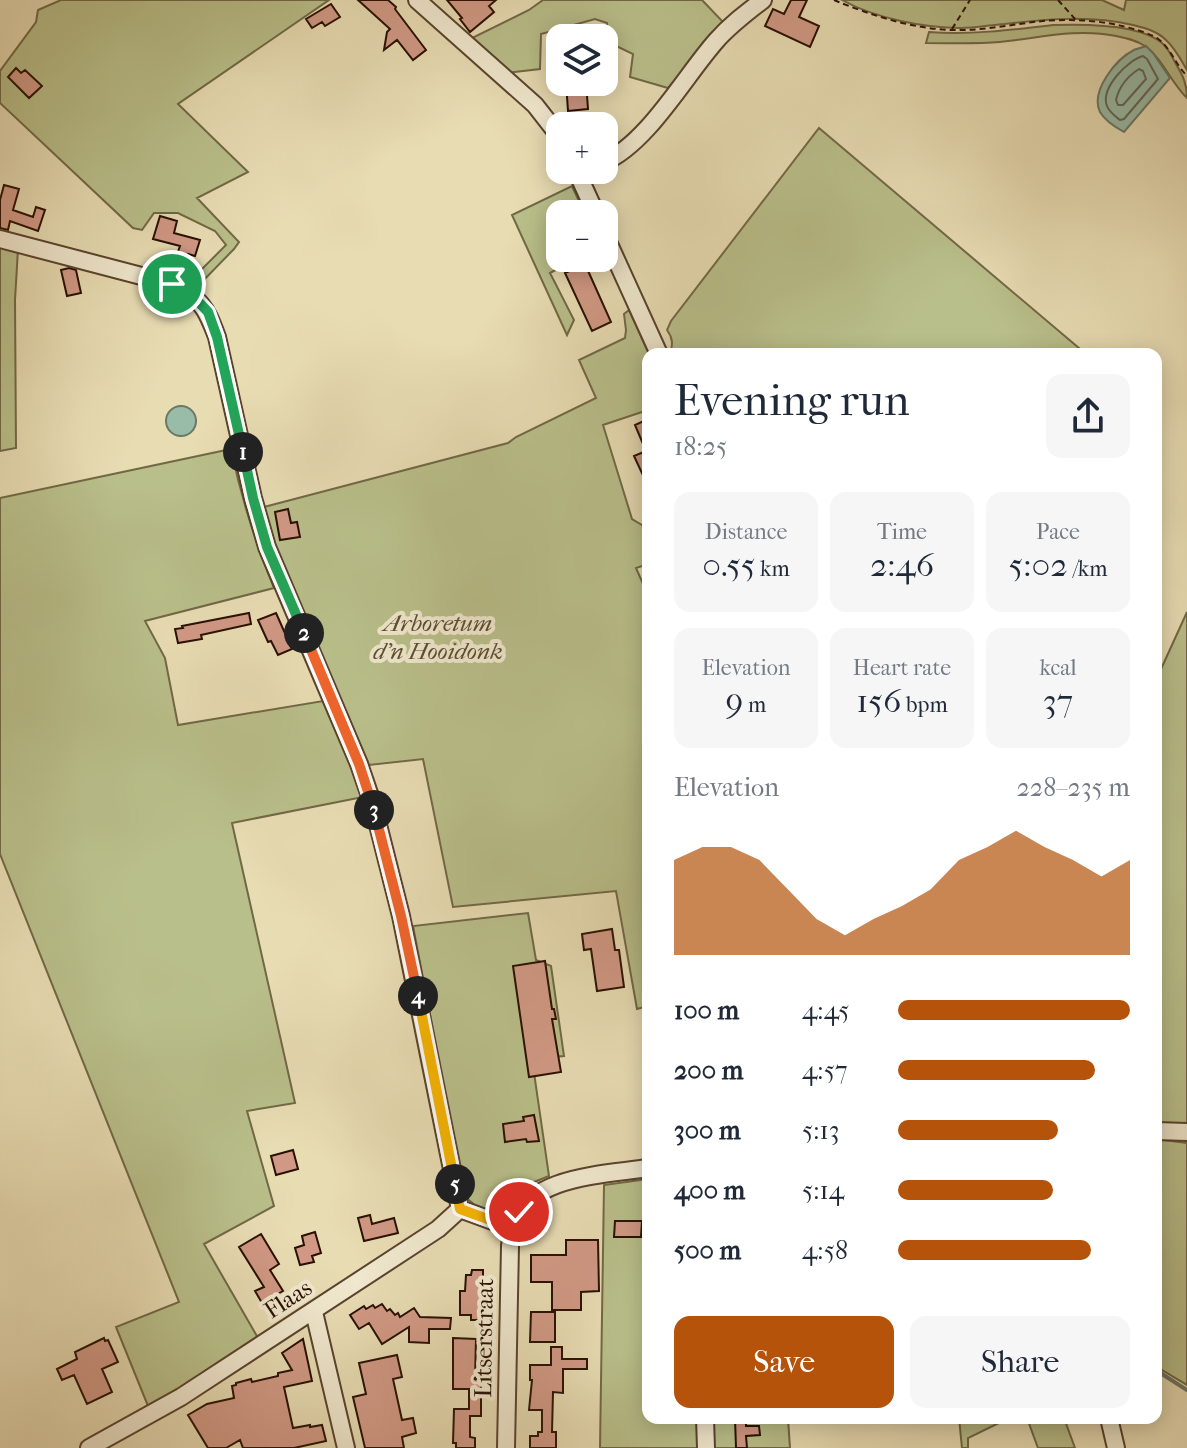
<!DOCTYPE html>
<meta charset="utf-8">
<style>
:root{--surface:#fff;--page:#f6f6f7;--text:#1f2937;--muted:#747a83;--accent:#b45309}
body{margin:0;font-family:"IM FELL French Canon",serif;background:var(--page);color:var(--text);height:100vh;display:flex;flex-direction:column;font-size:30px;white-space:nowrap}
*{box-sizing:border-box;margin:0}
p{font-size:26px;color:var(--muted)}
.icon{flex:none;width:44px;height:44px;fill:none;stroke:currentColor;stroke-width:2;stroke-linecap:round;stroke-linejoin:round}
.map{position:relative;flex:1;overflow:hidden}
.details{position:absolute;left:642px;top:348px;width:520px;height:1076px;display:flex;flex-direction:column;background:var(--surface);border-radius:16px;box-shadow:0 4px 20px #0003}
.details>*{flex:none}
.controls{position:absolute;left:546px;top:24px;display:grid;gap:16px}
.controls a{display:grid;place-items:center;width:72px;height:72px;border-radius:16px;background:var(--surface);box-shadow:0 4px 20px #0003;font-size:40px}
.pin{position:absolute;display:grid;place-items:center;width:68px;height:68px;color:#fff;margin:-34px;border:4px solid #fff;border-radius:50%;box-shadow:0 2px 8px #0007}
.km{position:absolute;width:40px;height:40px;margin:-20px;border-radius:50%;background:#222;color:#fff;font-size:22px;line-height:40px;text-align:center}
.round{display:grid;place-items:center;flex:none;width:84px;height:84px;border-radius:16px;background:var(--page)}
.overview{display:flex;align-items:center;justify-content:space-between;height:136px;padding:0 32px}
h1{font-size:44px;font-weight:600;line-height:60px}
.stats{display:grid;grid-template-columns:repeat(3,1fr);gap:12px;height:136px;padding:8px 32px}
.stats div{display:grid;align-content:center;border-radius:16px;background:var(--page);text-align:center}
.stats b{font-size:34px;font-weight:600}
.stats small{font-size:22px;font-weight:400}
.stats p{font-size:22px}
.chart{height:224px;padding:16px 32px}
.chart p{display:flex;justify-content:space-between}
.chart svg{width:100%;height:144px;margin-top:8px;fill:var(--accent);opacity:.7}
.action{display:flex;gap:16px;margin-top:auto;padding:16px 32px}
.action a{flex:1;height:92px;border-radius:16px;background:var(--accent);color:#fff;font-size:32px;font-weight:600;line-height:92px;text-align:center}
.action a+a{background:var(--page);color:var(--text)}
ul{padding:0 32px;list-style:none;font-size:26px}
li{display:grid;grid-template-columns:128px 96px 1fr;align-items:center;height:60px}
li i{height:20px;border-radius:10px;background:var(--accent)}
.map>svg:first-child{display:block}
</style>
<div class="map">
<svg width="1187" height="1448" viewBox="0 0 1187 1448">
<rect width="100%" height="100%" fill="#e8dcb3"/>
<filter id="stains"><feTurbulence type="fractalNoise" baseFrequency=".0025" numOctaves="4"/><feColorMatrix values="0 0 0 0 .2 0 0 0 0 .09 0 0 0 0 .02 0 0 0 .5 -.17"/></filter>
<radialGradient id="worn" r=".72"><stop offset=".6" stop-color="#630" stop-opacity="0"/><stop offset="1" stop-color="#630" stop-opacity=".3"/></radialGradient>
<path fill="#b9bf8a" stroke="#716846" stroke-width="2" d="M61 0H329L178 104 248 172 197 198 239 242 234 249 196 288 176 279 183 271 198 273 226 245 215 231 178 213H154L142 230 133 228 0 103V71L36 22 38 10Z
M543 0H702L724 23 668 88 630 77 633 54 608 42 607 23 595 19 541 34 540 69 505 73 470 39 529 10Z
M842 0H1102L1124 10 1126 0H1187V70C1181 60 1175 48 1166 40 1157 31 1145 28 1133 25 1090 15 1047 19 1004 24 990 25 975 28 961 28 924 28 874 18 842 0Z
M1053 25C1082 24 1140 24 1162 43 1168 48 1172 56 1176 64 1183 76 1187 84 1187 98 1171 83 1163 59 1145 46 1136 40 1126 38 1116 36 1076 28 1039 38 1000 42 976 44 951 43 926 43L929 32C971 35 1011 30 1053 25Z
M819 128 1086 354H670C673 345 673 338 667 330L671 321Z
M572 186 585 214H560V258H578L550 273 574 320 567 335 512 215Z
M0 244 18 249 15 300 16 448 0 451Z
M629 310 649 354 648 410 603 425 632 519 642 525 648 523V564L636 568 648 595V1006L637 1009 616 891 453 907 423 759 369 765 280 559 272 539 264 507 508 443 516 437 596 398 579 360 625 338 626 330 624 314Z
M231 449C241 497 255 542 274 588L145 621 165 658 178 725 323 701 356 775 363 797 232 823 295 1103 247 1111 274 1206 204 1244 258 1338 185 1385 148 1406 116 1327 179 1302 0 854V498Z
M1187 612V1126L1156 1123V680Z
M528 913 536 960 551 966 564 1056 532 1059 549 1176 524 1186 496 1213 475 1205 465 1197 413 926Z
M1156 1139 1187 1143V1385L1162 1370 1156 1363 1158 1353 1156 1340Z
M648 1179V1418H788L790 1448H600L604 1185Z
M959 1418H1009L968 1438V1448H962Z
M1027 1418H1064L1075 1448H1038Z"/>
<path fill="#98bca8" stroke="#6c7766" stroke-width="2" d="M1146 46 1153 53 1170 78 1124 132C1115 127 1105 121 1100 112 1090 91 1116 59 1134 50 1135 49 1145 47 1146 46Z
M166 421a15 15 0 1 1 30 0a15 15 0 1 1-30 0Z"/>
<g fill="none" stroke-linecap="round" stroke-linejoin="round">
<path stroke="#606655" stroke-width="2" d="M1143 56 1147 59 1158 79 1124 119 1120 120C1115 116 1109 112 1107 106 1100 88 1128 60 1143 56Z
M1139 69 1143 71 1146 79 1123 105H1118L1116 100C1119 87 1128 76 1139 69Z"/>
<path stroke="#6c7766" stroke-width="4" d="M1156 1367 1162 1374 1187 1390"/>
</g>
<path fill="#d19985" stroke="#291002" stroke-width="2" d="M358 0H388L396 7 395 9 426 50 413 60 397 40 384 50 387 32 390 29Z
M447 0H496L489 6 494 12 470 32 460 19 462 18Z
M791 0H807L799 17 819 26 810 47 765 26 773 9 784 14Z
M331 4 340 17 325 26 322 22 312 28 306 19Z
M16 68 21 73 25 70 42 86 29 98 8 77Z
M566 82H586L588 109 568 111Z
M4 185 19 189 13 210 33 217 36 207 45 210 38 231 10 221 8 230 0 228V200Z
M160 216 177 221 174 233 200 240 195 256 188 254 187 257 177 254 180 246 153 239Z
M585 264 611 322 592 331 565 273Z
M69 268 76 270 81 293 67 296 61 270Z
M648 419V486L634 456 646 451 635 425Z
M288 509 291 523 297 522 300 537 280 540 275 512Z
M249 613 251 624 201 635 202 639 178 643 175 629 183 628 182 626Z
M276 613 292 649 278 655 271 641 268 642 258 620Z
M612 929 615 950H619L624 987 597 991 591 949 584 950 582 934Z
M545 961 552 1009H554L556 1019H552L561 1072 529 1077 513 966Z
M534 1115 539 1141 527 1142 526 1139 505 1142 503 1124 524 1121 523 1117Z
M293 1150 298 1169 276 1175 271 1156Z
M370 1215 372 1224 394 1218 398 1233 364 1241 358 1218Z
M615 1221H642L641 1237H614Z
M315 1232 321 1253 312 1256 314 1262 300 1265 295 1248 304 1245 302 1236Z
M261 1234 279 1264 270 1270 283 1291 262 1303 255 1291 264 1287 239 1247Z
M566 1240H598L599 1291 581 1292V1310H552V1282H531V1255H566Z
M472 1270H483V1282H489V1309H483L482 1320H471V1315H460V1291H465L466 1275H471Z
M382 1304 387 1311 390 1309 395 1315 398 1313 400 1317 414 1308 420 1317 451 1318 450 1329H429V1343L409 1342V1327L382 1344 369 1323 359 1329 350 1315 364 1306 366 1309 373 1305 375 1308Z
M531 1312H555V1342H530Z
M104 1338 105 1341 108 1340 118 1362 102 1369 112 1392 87 1404 74 1375 62 1380 57 1369 77 1359 75 1352Z
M453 1338 476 1339 475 1379H479V1383H481V1416H470V1437L475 1438V1448H456V1443H453L454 1409H469V1389H453Z
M303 1339 312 1381 284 1387 293 1428 310 1425V1427L322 1425 326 1441 294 1448H243L240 1440 226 1448H208L188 1415 207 1404 234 1398 232 1386 236 1385V1383L251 1379 252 1382 278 1376V1373L292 1370 282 1353Z
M551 1347H562V1359H587V1369H563V1393L553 1392 552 1432H556V1448H530V1436H538V1432H542V1410H529L532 1380H530V1365H551Z
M397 1355 402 1377 393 1379 402 1420 413 1418 416 1433 402 1437 404 1448H365L353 1397 366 1394 359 1363Z
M735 1418H746V1426H759L760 1435 746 1436 747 1448H736Z"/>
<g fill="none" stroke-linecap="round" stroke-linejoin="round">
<defs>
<path id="minor" d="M417 0 535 105 560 137
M604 162C647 144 685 76 716 41 730 25 746 13 763 0
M576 170 596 214
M604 233 659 354
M0 239 172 284C202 301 205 305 217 337L253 498 267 547 359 764 373 805 401 916 460 1209
M1156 1131 1187 1132
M460 1209 512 1228
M314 1312 346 1448
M705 1418 706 1448
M1109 1418 1116 1448
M89 1448 181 1397 438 1229 460 1209
M506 1448 510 1246C511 1240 511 1233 512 1227 527 1175 604 1175 648 1168"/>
</defs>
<use href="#minor" stroke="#59432e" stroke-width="20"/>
<path stroke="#291002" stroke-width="2" stroke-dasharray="6 4" stroke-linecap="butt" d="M834 0C870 15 913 29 952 30 983 31 1013 24 1043 21 1069 19 1098 20 1122 26 1134 29 1146 32 1157 38 1171 48 1175 64 1187 76
M1058 0 1076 20
M952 29 970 0"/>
<use href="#minor" stroke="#f0e8ce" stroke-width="16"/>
</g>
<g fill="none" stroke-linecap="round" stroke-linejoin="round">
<defs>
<path id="split-1" d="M172 284 194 297 208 312 217 337 243 452"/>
<path id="split-2" d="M243 452 253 498 267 547 304 633"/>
<path id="split-3" d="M304 633 359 764 374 810"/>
<path id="split-4" d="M374 810 401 916 418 996"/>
<path id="split-5" d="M418 996 455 1184"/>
<path id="split-6" d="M455 1184 460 1209 512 1228 519 1212"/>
</defs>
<use href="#split-1" stroke="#fff" stroke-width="16"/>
<use href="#split-2" stroke="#fff" stroke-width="16"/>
<use href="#split-3" stroke="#fff" stroke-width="16"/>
<use href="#split-4" stroke="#fff" stroke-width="16"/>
<use href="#split-5" stroke="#fff" stroke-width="16"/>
<use href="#split-6" stroke="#fff" stroke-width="16"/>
<use href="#split-1" stroke="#22a559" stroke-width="10"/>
<use href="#split-2" stroke="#22a559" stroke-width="10"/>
<use href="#split-3" stroke="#f0652b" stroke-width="10"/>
<use href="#split-4" stroke="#f0652b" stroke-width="10"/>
<use href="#split-5" stroke="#f5b400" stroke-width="10"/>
<use href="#split-6" stroke="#f5b400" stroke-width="10"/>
</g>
<g text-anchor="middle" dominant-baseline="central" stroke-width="8" stroke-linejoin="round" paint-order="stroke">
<g font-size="24" font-style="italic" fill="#5b4d32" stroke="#f0e8ce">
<text x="438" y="623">Arboretum<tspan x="438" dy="28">d'n Hooidonk</tspan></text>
</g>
<g font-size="24" fill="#291002" stroke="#f0e8ce">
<text transform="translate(288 1299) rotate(-33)">Flaas</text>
<text transform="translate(484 1338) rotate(-89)">Litserstraat</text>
</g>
</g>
<rect width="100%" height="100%" filter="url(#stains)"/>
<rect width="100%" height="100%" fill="url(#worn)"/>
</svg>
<div class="controls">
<a><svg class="icon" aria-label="layers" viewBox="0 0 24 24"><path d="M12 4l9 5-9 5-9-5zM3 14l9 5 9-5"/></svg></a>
<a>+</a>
<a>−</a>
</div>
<div class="pin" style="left:172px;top:284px;background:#1e9e55"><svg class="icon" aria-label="arrive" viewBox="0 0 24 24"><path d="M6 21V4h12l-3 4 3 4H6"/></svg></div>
<div class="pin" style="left:519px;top:1212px;background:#d93025"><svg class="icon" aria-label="check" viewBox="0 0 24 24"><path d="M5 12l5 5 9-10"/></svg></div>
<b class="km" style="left:243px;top:452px">1</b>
<b class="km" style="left:304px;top:633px">2</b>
<b class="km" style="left:374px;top:810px">3</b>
<b class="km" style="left:418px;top:996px">4</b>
<b class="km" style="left:455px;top:1184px">5</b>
<section class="details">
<div class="overview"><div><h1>Evening run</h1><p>18:25</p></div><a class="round"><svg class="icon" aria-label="share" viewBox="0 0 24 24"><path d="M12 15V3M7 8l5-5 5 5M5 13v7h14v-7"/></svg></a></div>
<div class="stats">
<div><p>Distance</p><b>0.55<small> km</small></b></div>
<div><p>Time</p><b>2:46</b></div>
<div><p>Pace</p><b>5:02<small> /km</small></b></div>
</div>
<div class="stats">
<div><p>Elevation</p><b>9<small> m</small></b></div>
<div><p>Heart rate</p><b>156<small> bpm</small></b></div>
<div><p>kcal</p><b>37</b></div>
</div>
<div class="chart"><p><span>Elevation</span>228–235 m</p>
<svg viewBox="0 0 160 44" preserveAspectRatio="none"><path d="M0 44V15L10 11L20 11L30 15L40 24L50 33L60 38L70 33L80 29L90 24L100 15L110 11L120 6L130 11L140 15L150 20L160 15V44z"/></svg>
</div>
<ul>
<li><b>100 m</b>4:45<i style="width:100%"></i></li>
<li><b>200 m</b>4:57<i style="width:85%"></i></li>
<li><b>300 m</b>5:13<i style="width:69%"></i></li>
<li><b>400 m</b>5:14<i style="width:67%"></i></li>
<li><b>500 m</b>4:58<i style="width:83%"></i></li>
</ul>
<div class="action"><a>Save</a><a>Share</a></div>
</section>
</div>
